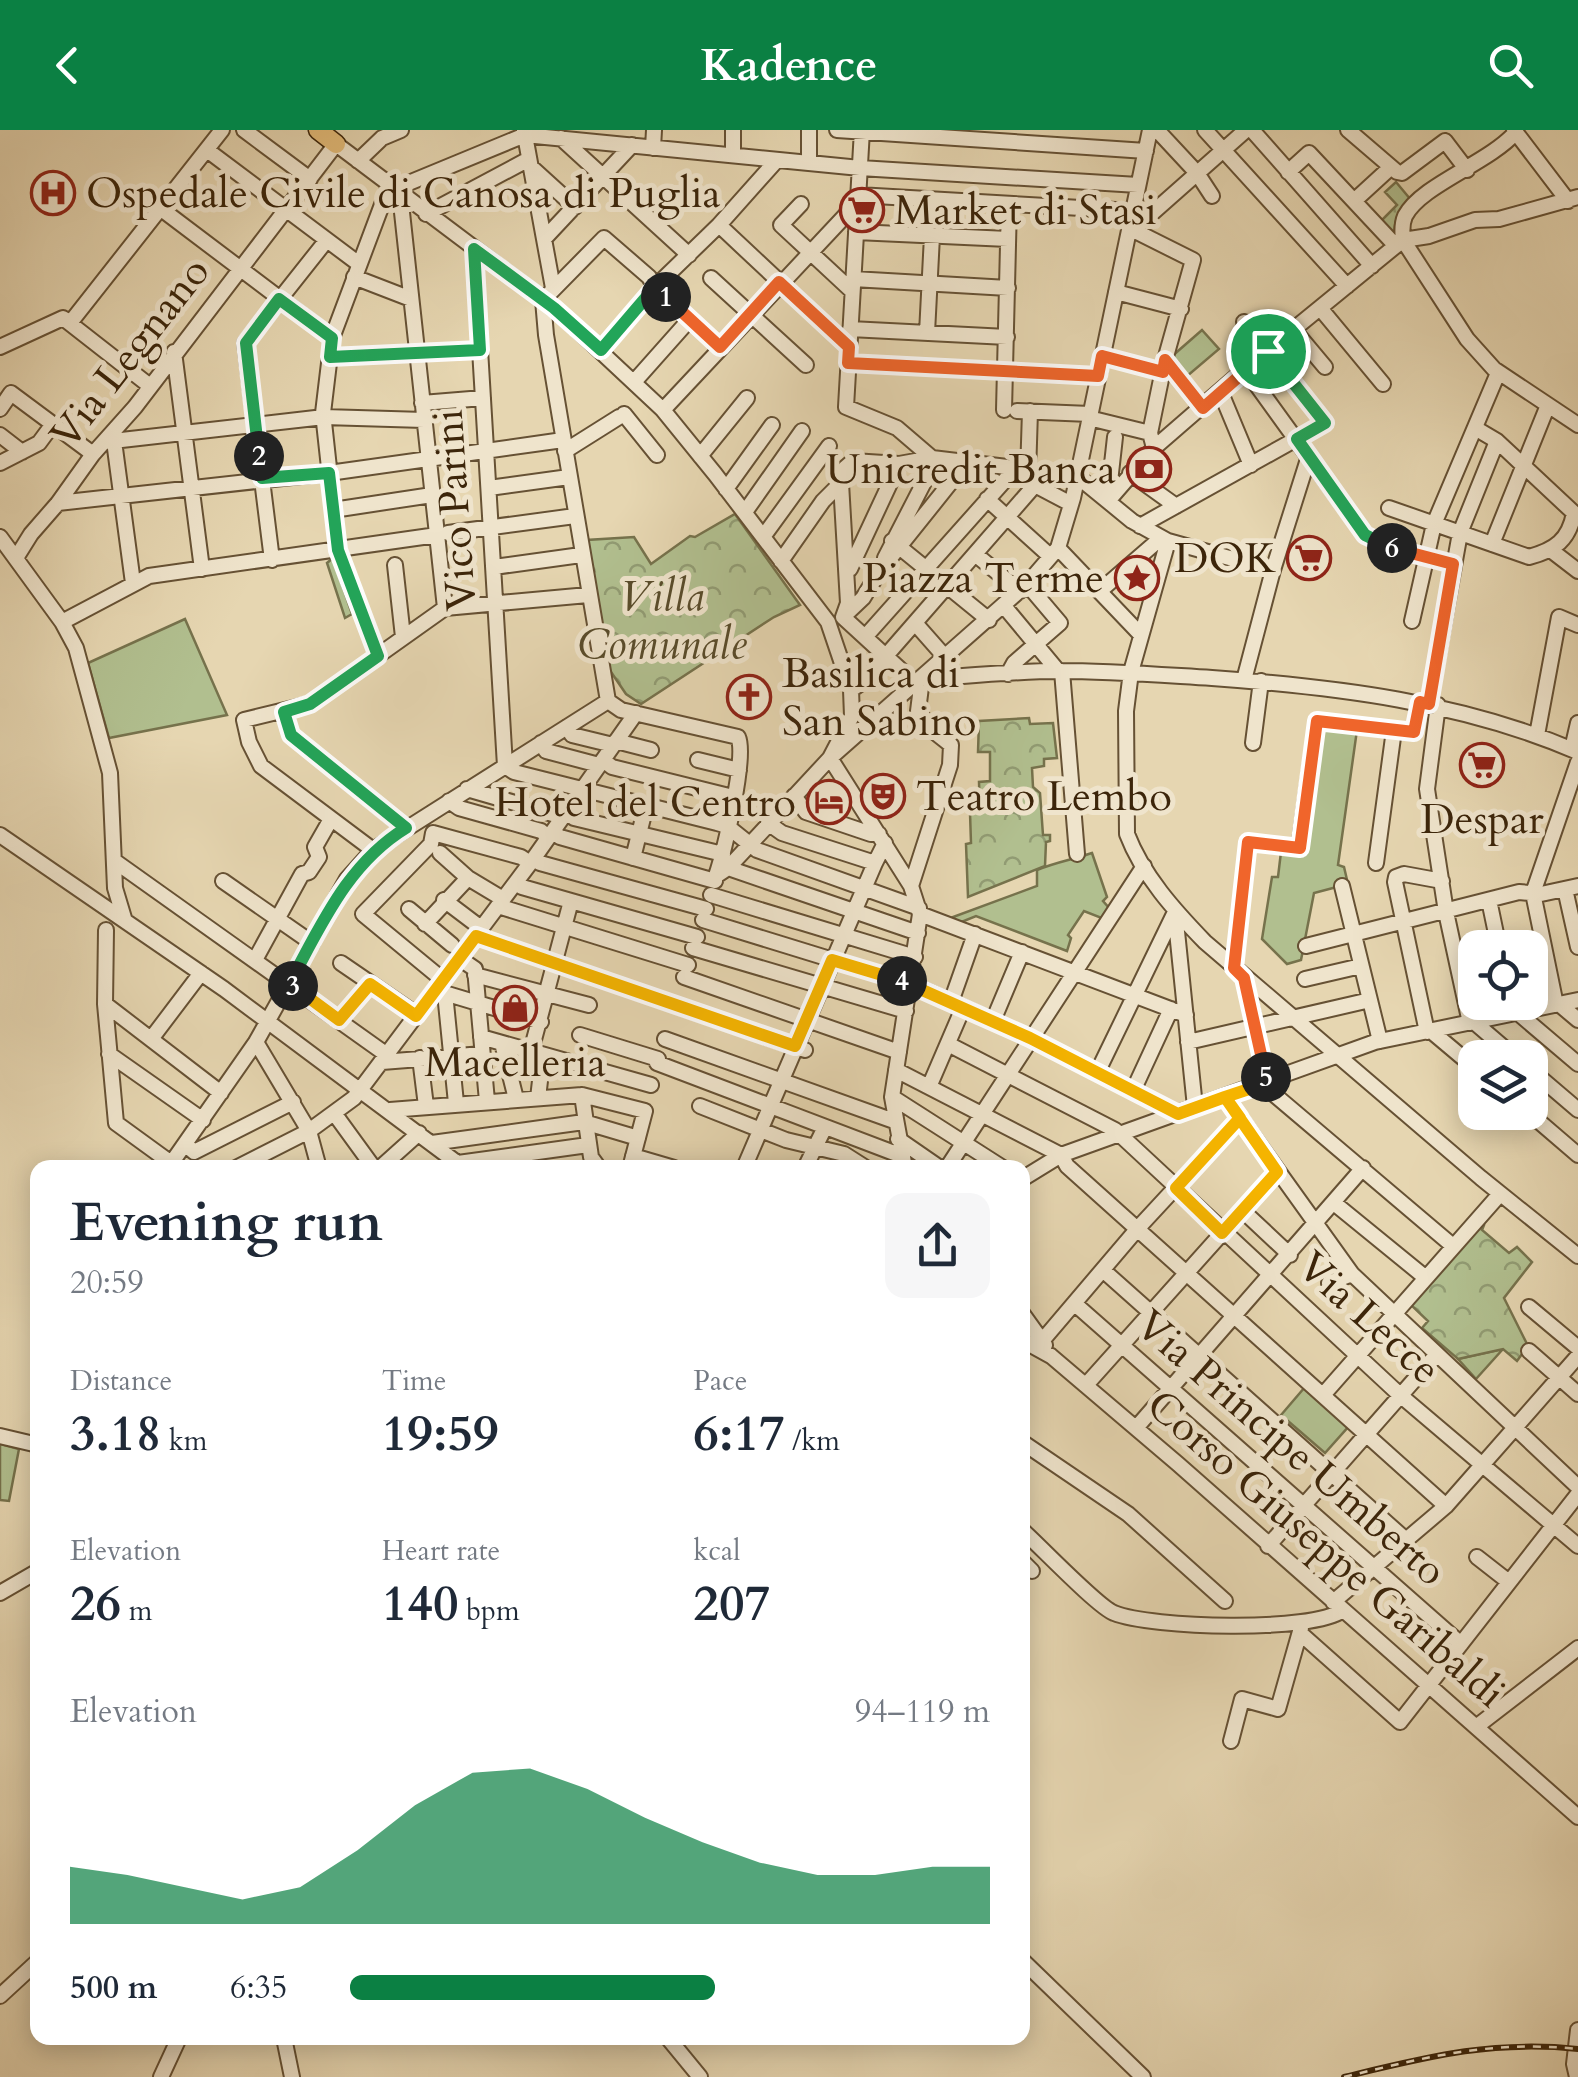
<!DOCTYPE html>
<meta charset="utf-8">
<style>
:root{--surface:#fff;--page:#f6f6f7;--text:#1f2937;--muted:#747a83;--accent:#0b8043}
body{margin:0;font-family:Cardo,serif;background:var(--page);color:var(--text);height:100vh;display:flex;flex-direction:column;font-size:38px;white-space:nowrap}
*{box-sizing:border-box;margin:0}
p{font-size:32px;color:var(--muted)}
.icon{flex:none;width:55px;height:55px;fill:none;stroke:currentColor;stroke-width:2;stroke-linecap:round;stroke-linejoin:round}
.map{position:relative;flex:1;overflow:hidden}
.drawer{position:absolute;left:30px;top:1030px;width:1000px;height:885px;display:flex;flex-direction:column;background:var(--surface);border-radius:20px;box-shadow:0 5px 25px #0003}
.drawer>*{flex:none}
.tools{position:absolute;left:1458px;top:800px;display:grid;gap:20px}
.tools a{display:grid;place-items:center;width:90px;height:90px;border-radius:20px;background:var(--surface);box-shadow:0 5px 25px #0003;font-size:50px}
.pin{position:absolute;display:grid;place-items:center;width:85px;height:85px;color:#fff;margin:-42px;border:5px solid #fff;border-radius:50%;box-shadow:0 2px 10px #0007}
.km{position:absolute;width:50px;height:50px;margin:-25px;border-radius:50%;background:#222;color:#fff;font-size:28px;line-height:50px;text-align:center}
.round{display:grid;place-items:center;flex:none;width:105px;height:105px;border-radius:20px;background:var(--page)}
.summary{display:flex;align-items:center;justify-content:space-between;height:170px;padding:0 40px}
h1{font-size:55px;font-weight:700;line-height:75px}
.figures{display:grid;grid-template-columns:repeat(3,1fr);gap:15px;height:170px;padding:10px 40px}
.figures div{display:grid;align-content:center}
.figures b{font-size:50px;font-weight:700}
.figures small{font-size:28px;font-weight:400}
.figures p{font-size:28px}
.chart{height:280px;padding:20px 40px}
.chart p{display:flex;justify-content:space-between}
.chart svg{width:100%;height:180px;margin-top:10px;fill:var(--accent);opacity:.7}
ul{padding:0 40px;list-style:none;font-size:32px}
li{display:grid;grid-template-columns:160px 120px 1fr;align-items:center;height:75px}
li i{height:25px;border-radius:12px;background:var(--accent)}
header{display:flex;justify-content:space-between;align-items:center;height:130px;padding:0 40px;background:var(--accent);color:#fff;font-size:45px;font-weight:700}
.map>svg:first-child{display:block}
</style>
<header><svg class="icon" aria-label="back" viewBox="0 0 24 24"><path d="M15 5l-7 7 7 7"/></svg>Kadence<svg class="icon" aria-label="search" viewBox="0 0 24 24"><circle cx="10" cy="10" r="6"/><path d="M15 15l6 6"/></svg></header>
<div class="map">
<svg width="1578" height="1947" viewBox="0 0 1578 1947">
<defs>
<pattern id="forest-crowns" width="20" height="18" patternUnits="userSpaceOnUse" patternTransform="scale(2.5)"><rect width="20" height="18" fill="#b1bf8f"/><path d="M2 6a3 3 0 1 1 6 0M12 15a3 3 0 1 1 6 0" fill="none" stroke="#919b73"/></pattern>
</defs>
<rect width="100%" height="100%" fill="#e6d6b1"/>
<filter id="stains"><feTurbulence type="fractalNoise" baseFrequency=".002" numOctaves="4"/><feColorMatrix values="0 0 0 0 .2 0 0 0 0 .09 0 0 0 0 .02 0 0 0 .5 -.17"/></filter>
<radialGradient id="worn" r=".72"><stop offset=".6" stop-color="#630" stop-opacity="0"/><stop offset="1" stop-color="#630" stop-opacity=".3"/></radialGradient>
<path fill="#b1bf8f" stroke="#76724c" stroke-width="2.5" d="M1202 200 1219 219 1186 247 1170 228Z
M333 428 352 484 345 488 327 433Z
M185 489 227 585 109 608 88 533Z
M1324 598 1357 600 1338 735 1344 737 1348 754 1314 763 1301 830 1287 834 1262 809 1272 747H1278L1281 722 1304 725Z
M1092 723 1107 767 1103 771 1110 779 1104 789 1084 781 1068 805 1071 808 1067 821 976 786 959 793 953 787 1037 756V740C1056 732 1075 729 1092 723Z
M1503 1219 1476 1249 1458 1229Z
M1305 1257 1349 1296 1325 1323 1281 1285Z
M0 1314 19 1319 9 1371 0 1370Z"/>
<path fill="url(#forest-crowns)" stroke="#76724c" stroke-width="2.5" d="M1396 52 1411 70C1398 80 1395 89 1394 104L1381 91 1397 75 1385 62Z
M735 384 800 475 774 487 641 574 626 564 609 539 587 410 634 407 651 434 690 406 695 407Z
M1029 588 1030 594 1053 593 1057 628 1044 629V636L1032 638 1033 657 1040 663 1043 705H1050V711L1046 712 1045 736 968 767 966 714 971 713 970 683 980 682 979 652 990 651V622H978L979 591Z
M1480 1093 1484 1095 1482 1100 1509 1123 1517 1117 1532 1132 1504 1168 1528 1216 1517 1231 1503 1219 1458 1229 1422 1198 1428 1191 1411 1175Z"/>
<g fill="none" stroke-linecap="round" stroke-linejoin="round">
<defs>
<path id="minor" d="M244 0 310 49
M524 0 553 158
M837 0 1146 21
M862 0 846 277 897 298 932 328
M1157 0 1197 43 1212 66
M1205 0 1347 156
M1252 0 1372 136
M1348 0 1397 42 1402 43 1445 11 1467 40
M1514 0 1568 71
M561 8 689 125
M653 18 654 0
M207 20 359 134
M733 25V0
M777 30 719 95 849 217
M358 31 382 8 401 0
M809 33V0
M531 37 575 77
M1288 42 1309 23 1396 116
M394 59 525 5 860 38 1138 55
M400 64 445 478
M858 65 1133 81
M1354 71 1390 38
M801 74 781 95 852 161
M160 78 332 208
M426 84 529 29
M719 95 655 157 720 217
M1129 98 1193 130 1165 230 1150 303 1154 318
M1129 98 1150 85 1246 0
M856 102 1008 109
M544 109 632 15
M1403 110 1467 209 1494 239 1578 295
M1403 110C1402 102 1402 93 1405 86 1421 55 1489 33 1516 2
M474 119 505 636 514 642 717 693 727 696 757 720 919 778
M354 147 411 169
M711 148 806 235
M853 149 1008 158
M1116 162 1181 179
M543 170 546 205 608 571
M543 170 604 108 649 147 655 157 601 220
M1320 178 1383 254
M70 193 222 0
M850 199 1007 207
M1294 200 1325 237
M927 203 932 106
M0 217 63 188 150 256
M174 222 202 439
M1102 226 1163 242
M330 227 480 220
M1165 230 1203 277
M848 233 1098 246
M1245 239 1365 405 1382 415 1453 434
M634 252 690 189
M1221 263 1251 335
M422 273 483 268
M0 279 11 263 93 324
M663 280 858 72
M1004 280 1009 74
M1017 281 1090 284
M624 284 657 325
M1089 288 1150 303
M0 305 22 322
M114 311 133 453
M104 312 324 287 424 290
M565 321 619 287
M700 326 747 268
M0 333 39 313 53 294
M1130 343 1176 376
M1028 344 1030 281
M1031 348 1035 355 1071 374
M489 358 569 347
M726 359 772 295
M987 369 1050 426
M1108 370 1115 307
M1108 371 1154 318 1245 239 1403 110 1429 106 1475 90 1499 89 1578 67
M58 373 329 343 563 310
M1389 378 1529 427C1555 420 1569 410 1574 383L1497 311 1475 298
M333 380 432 365
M745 382 802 301
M1140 396 1325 293 1244 192
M448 403 575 386
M0 407 62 492 76 518 110 643 115 758 124 788
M763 407 829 316
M892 411 989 490
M1168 411 1131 542 1126 581 1127 704C1143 746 1175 781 1205 812L1481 1048 1578 1126
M1492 414 1548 275
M1058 418 1141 505
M1552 421 1578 441
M975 424 1020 461
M16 428 31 404 58 373 93 324 135 277 336 14 554 178 663 280 715 344 828 492 851 560 852 586 830 628
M885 428 936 329
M272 430 245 213 326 111
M781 431 823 371 841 353
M395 435 403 507
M494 437 581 425
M850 439 899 334
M1101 460 1161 408
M1004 476 1058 541
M843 487 848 473 841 353 845 338 853 331 899 334 932 328 1007 337 1028 344 1042 342 1077 346 1132 391 1168 411 1273 440
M843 487 863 468 879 442 967 332
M843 487 916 554
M1412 491 1434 394 1498 243
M62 492 149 446 437 405
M915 493 945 527
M865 507 1014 340
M378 525 338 420 323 283 332 208 389 56
M1062 541 1077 724
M1008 544 1014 533 1060 493 1027 454
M922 549C967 546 1014 541 1059 541 1111 541 1161 545 1212 548 1337 557 1462 572 1578 622
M1244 550 1273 440 1309 326
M851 560 864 551 1035 355
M608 571 621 580 738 607C747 626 724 722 716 746
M1429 574 1460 403 1497 311
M1438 575 1427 659 1446 782 1470 893
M284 581 291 605 405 698
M567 597 572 605 613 615
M1394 600 1414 602 1420 572
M1537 605 1559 487 1578 495
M616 611 651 620
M541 613 546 621 599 635
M1253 613 1261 551
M1572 619 1578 593
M830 628 911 756 920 784 892 967 905 1038
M603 630 612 637 733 667
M698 630 739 640
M467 659 563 687
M794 666 806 682 871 704H879
M449 671 459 678 541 701 548 707
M566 682 574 688 723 724
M768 693 782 703 875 733 885 713
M552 702 560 707 715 751
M0 705 224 859 464 1038
M373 720 261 636 249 612 244 590 310 574 445 478 588 465
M440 723 468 748 503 769
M534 728 540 733 706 779
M633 728 646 676
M116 732 387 925
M728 738 918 803
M716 746 728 738 830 628 1027 454 1058 418 1073 368 1150 0
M223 751 312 813
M516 752 522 757 697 807
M911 756 950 635 951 615 932 600 918 581 922 549
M1342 756 1380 911
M1565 759 1578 817
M711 765 915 827
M444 770 481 798
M1489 770 1499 818
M498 776 688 835
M409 779 452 815
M1175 782 1195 977
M920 784 1186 885
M703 790 911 854 1030 908 1178 984
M425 794 468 748
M106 800 105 874 116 993 171 1033
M476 806 805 920
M1306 816 1519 762 1541 764 1578 756
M693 818 906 881
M459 828 475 839 487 971
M255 830 302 744 309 742 319 727 315 717 331 689
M341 833 417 885
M1234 838 1248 712 1299 718 1317 591 1394 600 1376 733
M475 845 589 875
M684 847 899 922
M1245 848 1267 953
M1305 849 1361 836
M443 850 363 784 431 714 433 703 521 727 530 733
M441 862 541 892
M445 863 456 973
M951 872 975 804
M105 874 221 963
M1559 874 1578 890
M1556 875 1533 763 1578 632
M1518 883 1578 934
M339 890 370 854
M993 891 1022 822
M1474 892 1516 928
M1431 901 1475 938
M1427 902 1395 752 1396 747 1404 744 1442 751
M580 905 658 929
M481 907 651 955
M151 909 201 843
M665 909 894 991
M256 912 309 1001 319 1038
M1188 912 1370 870
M502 913 516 969
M948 914 1115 1000 1400 1265 1578 1416
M531 921 571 771
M109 924 203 990
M420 928 426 976
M382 932 483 924
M657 933 902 1026
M1530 939 1578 980
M896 940 1061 1025 1067 1036 1446 1376
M1097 943 1175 782
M1263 955 1453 1116
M929 957 963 878
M1133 961 1171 879
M582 965 591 1027 599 1038
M892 967 1003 1038
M1225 967 1352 1144 1578 1357
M538 968 543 925
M700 976 786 1010 844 1024 866 1038
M390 980 582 965 645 981 630 1038
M1528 982 1578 1025
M334 983 374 1038
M898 1009 940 1038
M432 1013 584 992 638 1008
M186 1015 194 1022 293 972
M633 1026 674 1038
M458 1033 588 1015
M168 1038 256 912 347 749 373 720 608 571
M236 1038 309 1001 354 968 534 728 636 583
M380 1038 419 1003
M744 1038 875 733
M805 1038 825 997
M947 1038 1144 736
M1022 1049 1061 1025 1375 912 1578 870
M1334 1073 1426 1148
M1243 1081 1290 1125
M1104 1141 1406 1410
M1329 1153 1352 1144
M1075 1174 1461 1514
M1529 1177 1578 1218
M1022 1183 1045 1215
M1022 1210 1051 1226 1178 1334 1578 1687
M1042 1211 1139 1097 1240 988
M1529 1221 1578 1264
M1086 1255 1277 1042
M1323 1265 1500 1064
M1136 1298 1363 1038
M0 1306 38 1315
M1022 1312 1128 1384 1225 1471
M1022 1400C1040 1416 1098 1477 1114 1483 1151 1498 1312 1503 1343 1480
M1268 1416 1437 1224
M1477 1427 1509 1452
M1022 1431 1032 1441
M0 1463 38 1441
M1333 1472 1446 1376 1578 1226
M1300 1503 1400 1592 1578 1364
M1476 1597 1578 1518
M1231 1611 1242 1569 1278 1579 1301 1498
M1022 1830 1143 1947
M0 1866 38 1831
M284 1908 292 1947
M668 1908 700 1947
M161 1947 179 1908
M1577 1947 1574 1934 1578 1900"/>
<path id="major" d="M318 0 336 14"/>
</defs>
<use href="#minor" stroke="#665134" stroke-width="18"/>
<use href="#major" stroke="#3c250a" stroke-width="21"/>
<use href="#minor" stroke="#efe4cc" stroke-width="14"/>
<use href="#major" stroke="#e3bb78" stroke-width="18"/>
<defs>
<path id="rail" d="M1344 1947C1427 1927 1491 1910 1578 1919"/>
</defs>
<use href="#rail" stroke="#3c250a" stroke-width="6"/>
<use href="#rail" stroke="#efe4cc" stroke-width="2.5" stroke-dasharray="8" stroke-linecap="butt"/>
</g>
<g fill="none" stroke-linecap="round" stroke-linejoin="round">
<defs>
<path id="split-1" d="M666 167 720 217 779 152 849 217 848 233 1098 246 1102 226 1163 242 1165 230 1203 278 1268 221"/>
<path id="split-2" d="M259 326 246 213 279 169 332 208 330 227 480 220 474 119 554 178 601 220 655 157 666 167"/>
<path id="split-3" d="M259 326 262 348 329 343 338 420 378 526 310 574 284 582 291 605 406 698C347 734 321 796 289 854L293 856"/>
<path id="split-4" d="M293 856 339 890 370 854 416 886 476 806 795 916 832 830 902 851"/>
<path id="split-5" d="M902 851 1030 908 1178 984 1225 967 1277 1042 1222 1103 1176 1058 1240 988 1225 967 1267 953 1266 947"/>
<path id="split-6" d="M1266 947 1244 848 1234 838 1248 712 1300 718 1317 591 1414 602 1420 572 1429 574 1453 434 1392 418"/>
<path id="split-7" d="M1268 221 1325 293 1297 309 1365 405 1392 418"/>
</defs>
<use href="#split-1" stroke="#fff" stroke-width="20"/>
<use href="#split-2" stroke="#fff" stroke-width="20"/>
<use href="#split-3" stroke="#fff" stroke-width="20"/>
<use href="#split-4" stroke="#fff" stroke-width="20"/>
<use href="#split-5" stroke="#fff" stroke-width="20"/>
<use href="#split-6" stroke="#fff" stroke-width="20"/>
<use href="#split-7" stroke="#fff" stroke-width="20"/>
<use href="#split-1" stroke="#f0652b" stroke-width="12"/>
<use href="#split-2" stroke="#22a559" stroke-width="12"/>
<use href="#split-3" stroke="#22a559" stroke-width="12"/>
<use href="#split-4" stroke="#f5b400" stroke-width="12"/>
<use href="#split-5" stroke="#f5b400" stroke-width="12"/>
<use href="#split-6" stroke="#f0652b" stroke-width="12"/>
<use href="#split-7" stroke="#22a559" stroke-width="12"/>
</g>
<defs>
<symbol id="hospital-ring" viewBox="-11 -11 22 22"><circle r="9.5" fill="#efe4cc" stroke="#8f2418" stroke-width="1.5"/><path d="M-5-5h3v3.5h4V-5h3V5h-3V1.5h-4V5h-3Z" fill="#8f2418"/></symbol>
<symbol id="supermarket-ring" viewBox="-11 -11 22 22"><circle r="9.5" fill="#efe4cc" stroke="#8f2418" stroke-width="1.5"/><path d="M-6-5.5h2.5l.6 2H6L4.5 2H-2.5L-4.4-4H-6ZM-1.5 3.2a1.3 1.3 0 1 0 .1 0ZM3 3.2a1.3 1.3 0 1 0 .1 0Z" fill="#8f2418"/></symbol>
<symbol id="bank-ring" viewBox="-11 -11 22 22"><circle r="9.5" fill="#efe4cc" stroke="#8f2418" stroke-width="1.5"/><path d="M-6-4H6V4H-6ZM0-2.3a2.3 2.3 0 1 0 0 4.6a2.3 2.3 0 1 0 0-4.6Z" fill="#8f2418"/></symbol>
<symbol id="sight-ring" viewBox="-11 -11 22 22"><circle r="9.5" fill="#efe4cc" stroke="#8f2418" stroke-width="1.5"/><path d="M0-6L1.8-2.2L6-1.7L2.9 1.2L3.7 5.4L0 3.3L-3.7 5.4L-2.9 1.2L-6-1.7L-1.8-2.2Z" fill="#8f2418"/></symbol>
<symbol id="church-ring" viewBox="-11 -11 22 22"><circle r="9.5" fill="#efe4cc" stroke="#8f2418" stroke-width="1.5"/><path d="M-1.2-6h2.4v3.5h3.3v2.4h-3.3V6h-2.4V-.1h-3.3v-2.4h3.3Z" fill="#8f2418"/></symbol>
<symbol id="theatre-ring" viewBox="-11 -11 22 22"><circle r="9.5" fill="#efe4cc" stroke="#8f2418" stroke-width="1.5"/><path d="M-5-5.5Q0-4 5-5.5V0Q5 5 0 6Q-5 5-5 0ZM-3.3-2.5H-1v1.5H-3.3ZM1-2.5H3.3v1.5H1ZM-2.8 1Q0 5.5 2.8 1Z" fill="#8f2418"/></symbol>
<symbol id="hotel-ring" viewBox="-11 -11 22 22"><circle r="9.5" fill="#efe4cc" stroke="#8f2418" stroke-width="1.5"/><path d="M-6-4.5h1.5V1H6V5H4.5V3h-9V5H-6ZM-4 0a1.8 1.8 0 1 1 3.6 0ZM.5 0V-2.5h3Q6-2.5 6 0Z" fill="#8f2418"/></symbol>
<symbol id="shop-ring" viewBox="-11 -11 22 22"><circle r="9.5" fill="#efe4cc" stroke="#8f2418" stroke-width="1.5"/><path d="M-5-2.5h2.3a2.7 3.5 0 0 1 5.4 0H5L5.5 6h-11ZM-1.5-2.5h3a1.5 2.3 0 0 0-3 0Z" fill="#8f2418"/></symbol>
</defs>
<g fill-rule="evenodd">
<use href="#hospital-ring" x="28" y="38" width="50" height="50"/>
<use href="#supermarket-ring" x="837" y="55" width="50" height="50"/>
<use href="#bank-ring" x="1124" y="314" width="50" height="50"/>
<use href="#supermarket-ring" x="1284" y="403" width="50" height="50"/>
<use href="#sight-ring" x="1112" y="423" width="50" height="50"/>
<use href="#church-ring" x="724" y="542" width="50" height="50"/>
<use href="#supermarket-ring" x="1457" y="610" width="50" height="50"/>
<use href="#theatre-ring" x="858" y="641" width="50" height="50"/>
<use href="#hotel-ring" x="804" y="647" width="50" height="50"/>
<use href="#shop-ring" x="490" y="853" width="50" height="50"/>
</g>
<g text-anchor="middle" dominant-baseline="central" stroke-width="10" stroke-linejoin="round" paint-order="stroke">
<g font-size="42" fill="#3c250a" stroke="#efe4cc" text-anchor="start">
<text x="86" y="63">Ospedale Civile di Canosa di Puglia</text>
<text x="894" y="80">Market di Stasi</text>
<text x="1116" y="339" text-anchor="end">Unicredit Banca</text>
<text x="1276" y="428" text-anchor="end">DOK</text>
<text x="1104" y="448" text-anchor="end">Piazza Terme</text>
<text x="782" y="543">Basilica di<tspan x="782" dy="48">San Sabino</tspan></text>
<text x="916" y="666">Teatro Lembo</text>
<text x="796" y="672" text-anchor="end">Hotel del Centro</text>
<text x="1482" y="689" text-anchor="middle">Despar</text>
<text x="515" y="932" text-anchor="middle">Macelleria</text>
</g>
<g font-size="42" fill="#3c250a" stroke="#efe4cc">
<text transform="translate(130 223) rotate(-52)">Via Legnano</text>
<text transform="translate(455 380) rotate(-94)">Vico Parini</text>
<text transform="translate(1369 1188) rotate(42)">Via Lecce</text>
<text transform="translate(1291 1318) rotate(41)">Via Principe Umberto</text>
<text transform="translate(1326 1419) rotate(41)">Corso Giuseppe Garibaldi</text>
</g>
<g font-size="42" font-style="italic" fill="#594c2b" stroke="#efe4cc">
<text x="662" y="466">Villa<tspan x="662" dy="48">Comunale</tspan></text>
</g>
</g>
<rect width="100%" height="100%" filter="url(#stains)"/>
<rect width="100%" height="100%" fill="url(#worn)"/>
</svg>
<div class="tools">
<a><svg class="icon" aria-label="locate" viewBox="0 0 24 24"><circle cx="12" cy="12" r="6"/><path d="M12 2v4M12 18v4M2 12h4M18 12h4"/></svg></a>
<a><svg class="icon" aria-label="layers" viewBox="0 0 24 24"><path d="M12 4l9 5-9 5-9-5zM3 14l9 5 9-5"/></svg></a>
</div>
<div class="pin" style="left:1268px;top:221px;background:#1e9e55"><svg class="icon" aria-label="arrive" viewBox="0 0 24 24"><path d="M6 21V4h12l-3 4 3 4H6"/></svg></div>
<b class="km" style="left:666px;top:167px">1</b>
<b class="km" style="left:259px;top:326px">2</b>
<b class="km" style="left:293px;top:856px">3</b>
<b class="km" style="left:902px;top:851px">4</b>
<b class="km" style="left:1266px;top:947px">5</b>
<b class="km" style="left:1392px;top:418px">6</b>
<section class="drawer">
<div class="summary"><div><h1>Evening run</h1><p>20:59</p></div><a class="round"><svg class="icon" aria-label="share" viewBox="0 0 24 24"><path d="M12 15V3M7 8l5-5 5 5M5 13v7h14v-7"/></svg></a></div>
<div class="figures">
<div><p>Distance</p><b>3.18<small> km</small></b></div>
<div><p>Time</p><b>19:59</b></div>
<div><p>Pace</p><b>6:17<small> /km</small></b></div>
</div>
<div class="figures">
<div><p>Elevation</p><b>26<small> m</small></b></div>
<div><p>Heart rate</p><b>140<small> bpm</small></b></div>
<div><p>kcal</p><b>207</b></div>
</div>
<div class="chart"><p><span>Elevation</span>94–119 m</p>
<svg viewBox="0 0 160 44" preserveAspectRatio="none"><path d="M0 44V30L10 32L20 35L30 38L40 35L50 26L60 15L70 7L80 6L90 11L100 18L110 24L120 29L130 32L140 32L150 30L160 30V44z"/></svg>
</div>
<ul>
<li><b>500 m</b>6:35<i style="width:57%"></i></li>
</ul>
</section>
</div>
